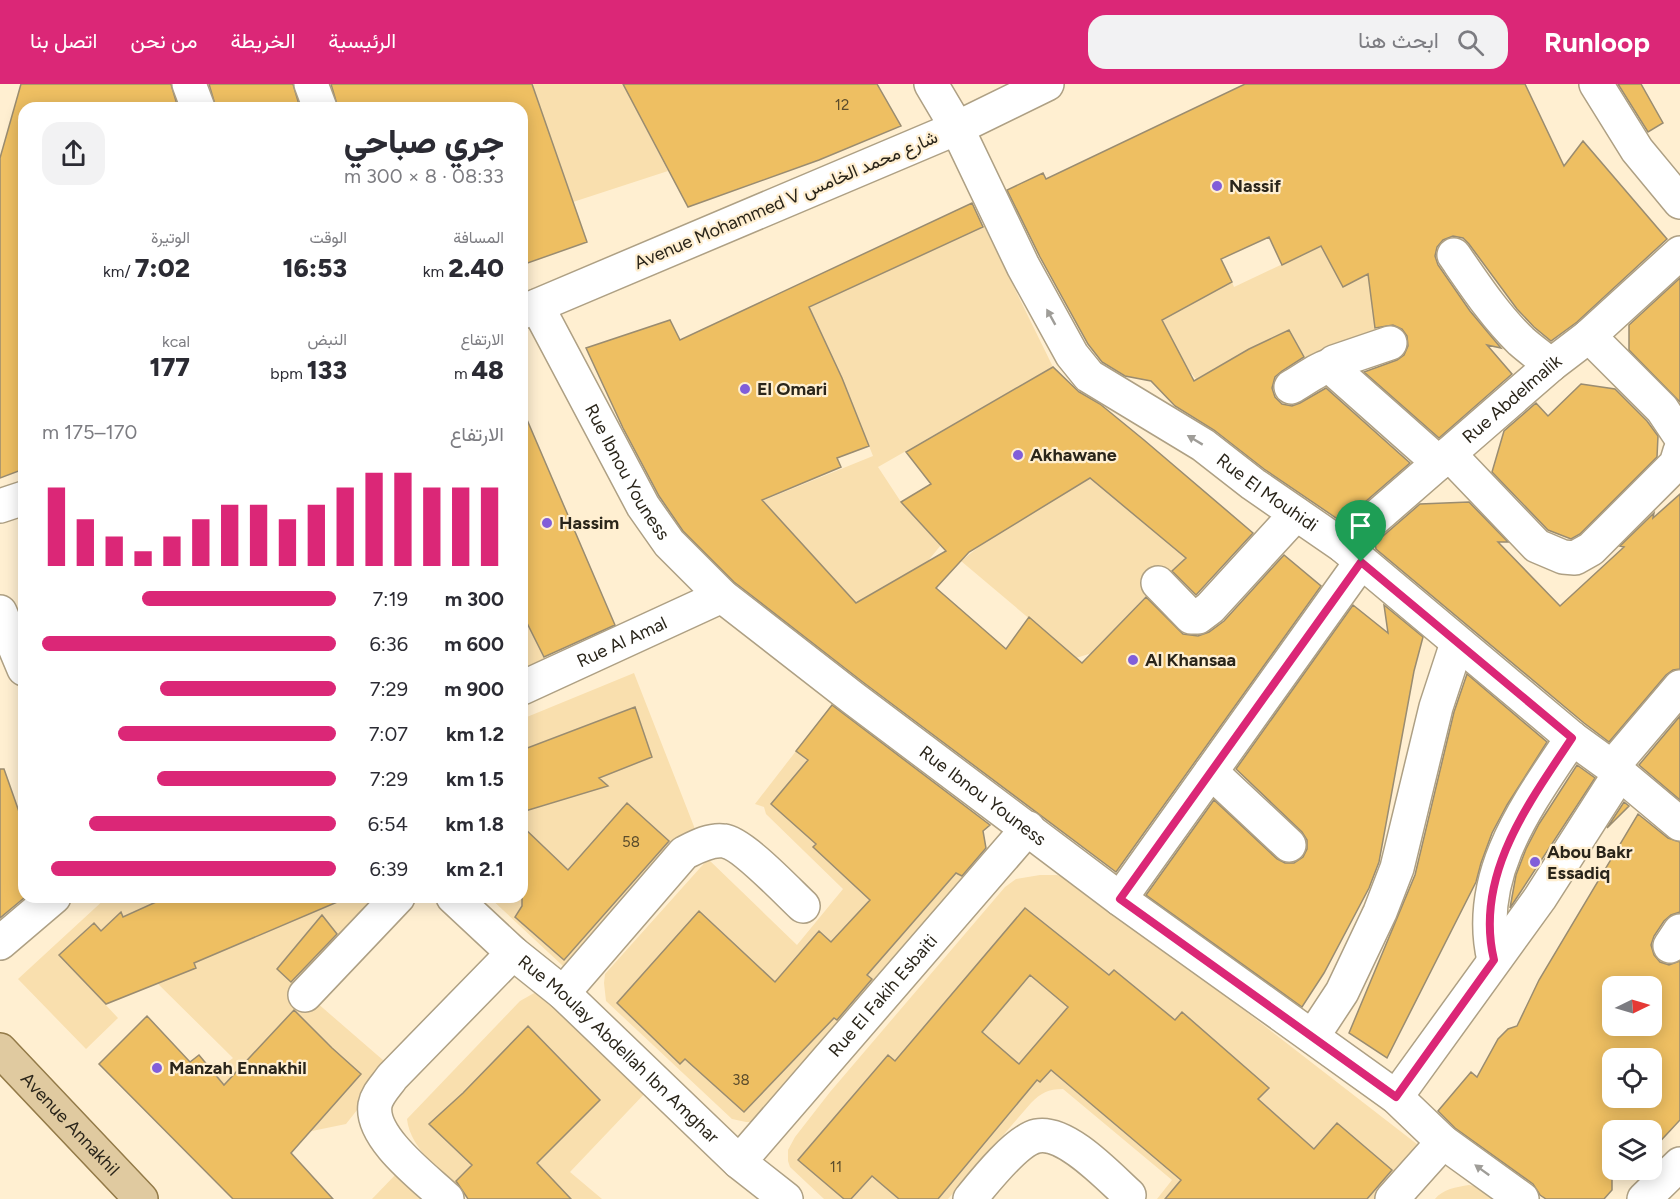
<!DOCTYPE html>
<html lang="ar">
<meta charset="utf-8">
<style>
:root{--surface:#fff;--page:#f2f2f3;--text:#2b2b33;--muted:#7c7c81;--accent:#db2777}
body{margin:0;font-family:Figtree,Vazirmatn,sans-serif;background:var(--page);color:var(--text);direction:rtl;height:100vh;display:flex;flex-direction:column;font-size:22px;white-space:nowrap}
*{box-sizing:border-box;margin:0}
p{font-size:20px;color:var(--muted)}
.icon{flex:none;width:33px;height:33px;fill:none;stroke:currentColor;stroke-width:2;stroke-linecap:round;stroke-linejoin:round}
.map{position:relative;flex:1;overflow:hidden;direction:ltr}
.details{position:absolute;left:18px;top:18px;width:510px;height:801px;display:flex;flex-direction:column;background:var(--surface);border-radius:18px;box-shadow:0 3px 15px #0003;direction:rtl}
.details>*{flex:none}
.needle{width:39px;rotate:85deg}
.tools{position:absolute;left:1602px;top:892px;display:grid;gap:12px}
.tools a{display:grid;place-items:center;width:60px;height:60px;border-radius:12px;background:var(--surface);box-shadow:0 3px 15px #0003;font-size:30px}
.pin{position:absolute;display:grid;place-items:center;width:51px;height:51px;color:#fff;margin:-62px -26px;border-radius:50% 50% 50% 0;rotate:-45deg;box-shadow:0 0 6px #0007}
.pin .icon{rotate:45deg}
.round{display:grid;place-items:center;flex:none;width:63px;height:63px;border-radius:18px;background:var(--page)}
.head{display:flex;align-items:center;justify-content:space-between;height:102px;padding:0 24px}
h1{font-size:33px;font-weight:800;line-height:45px}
.metrics{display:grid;grid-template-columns:repeat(3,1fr);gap:9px;height:102px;padding:6px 24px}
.metrics div{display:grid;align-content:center}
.metrics b{font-size:26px;font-weight:800}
.metrics small{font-size:16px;font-weight:400}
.metrics p{font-size:16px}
.chart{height:168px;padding:12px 24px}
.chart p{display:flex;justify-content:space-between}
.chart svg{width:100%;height:108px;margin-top:6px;stroke:var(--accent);stroke-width:6}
ul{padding:0 24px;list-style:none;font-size:20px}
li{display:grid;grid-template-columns:96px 72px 1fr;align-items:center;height:45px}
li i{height:15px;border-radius:8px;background:var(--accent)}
header{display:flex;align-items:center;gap:36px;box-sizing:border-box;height:84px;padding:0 30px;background:var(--accent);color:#fff}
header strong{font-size:28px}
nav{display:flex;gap:33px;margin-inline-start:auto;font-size:21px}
.search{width:420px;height:54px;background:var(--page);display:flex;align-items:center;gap:15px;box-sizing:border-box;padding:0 21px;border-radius:18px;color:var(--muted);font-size:22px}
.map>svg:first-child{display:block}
</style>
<header>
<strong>Runloop</strong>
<div class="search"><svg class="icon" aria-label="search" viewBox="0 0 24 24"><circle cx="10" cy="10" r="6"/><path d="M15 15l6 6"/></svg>ابحث هنا</div>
<nav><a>الرئيسية</a><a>الخريطة</a><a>من نحن</a><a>اتصل بنا</a></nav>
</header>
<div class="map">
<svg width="1680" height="1115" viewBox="0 0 1680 1115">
<rect width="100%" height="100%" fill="#ffefd1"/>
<path fill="#f9dfae" d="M532 0H623L668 87 573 118Z
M984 142 1053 283 878 383 901 418 941 461 927 478 856 519 762 417 873 372 848 309 809 223Z
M1321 162 1343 203 1368 190 1377 256 1311 286 1289 246 1249 265 1197 296 1181 278 1161 234 1232 198 1234 203Z
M1090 394 1186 474 1158 499 1092 569 1076 574 961 477 985 458Z
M522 529 547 580 522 591Z
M634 589 695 745 683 752 568 882H563L489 813H522V635Z
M796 667 967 796 755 1038H746L732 1035 606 917 604 899 605 890 708 775 797 861 843 805 766 730 764 723 755 720Z
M1040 791H1057L1072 797 1222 909 1422 1064 1376 1115H1157L1172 1096 1063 1005C1048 1005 1041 1009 1031 1019L948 1115H824L790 1083 788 1077V1066L795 1053 830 1008 1005 803 1016 795Z
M107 813H375L340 853 316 918 391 983 346 1040 278 1054 273 1058 214 989 233 974 148 890 121 828 101 847 93 839 59 871 118 934 86 965 18 895Z
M536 908 549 912 648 1006 570 1088 602 1115H468C447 1093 410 1066 407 1035L520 917Z
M399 1087 426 1115H372Z
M1469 1101 1486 1104 1501 1115H1435C1443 1105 1456 1103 1469 1101Z"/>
<path fill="#eebf62" stroke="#9a8c70" stroke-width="1.5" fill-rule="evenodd" d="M21 0H171L178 24H24V385L0 394V74Z
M209 0H293L300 24H216Z
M331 0H532L587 158 522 181V24H338Z
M623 0H877L901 42 819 76 688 123Z
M1245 0H1525L1564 82 1583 57 1667 155 1577 238 1551 257 1534 243 1517 225 1469 160 1463 154 1453 152 1443 156 1437 163 1435 172 1438 181 1470 227 1501 264 1487 261 1512 290 1439 354 1364 288 1397 276 1404 271 1408 262 1407 252 1402 245 1393 241 1375 244 1368 190 1343 203 1321 162 1282 181 1269 153 1221 175 1232 198 1162 236 1194 297 1249 265 1289 246 1304 273 1282 287 1275 293 1272 304 1275 313 1282 320 1292 322 1300 319 1326 304 1410 379 1342 438 1264 385 1214 346 1175 322 1151 297 1125 292 1102 278 1088 260 1040 173 1007 106 1043 89 1046 95Z
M1618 0H1641L1663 39 1648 48Z
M972 119 983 143 809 223 842 294 869 362 837 374 841 383 762 416 856 519 946 467 901 418 931 400 906 368 1053 283 1079 308 1100 320 1144 356 1253 449 1196 511 1172 487 1186 474 1090 394 969 468 936 504 1006 565 1029 533 1082 579 1146 513 1183 550 1198 552 1209 548 1224 537 1284 471 1321 502 1116 788 864 599 734 498 683 447 659 412 623 344 586 264 670 236 680 256Z
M1680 194V318L1629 266V241Z
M1581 300 1615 305 1647 337 1658 352 1657 373 1580 450 1571 455 1548 446 1492 388 1504 347 1536 319 1548 332Z
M522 324 615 541 544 573 522 529Z
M1680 410V585L1673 586 1666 591 1609 658 1584 639 1376 465 1375 459 1420 420 1469 418 1508 458H1498L1560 522 1624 463 1620 462 1654 429 1653 434Z
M1353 521 1388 549 1384 521 1423 553 1414 587 1379 778 1369 804 1324 889 1302 923 1146 811 1214 716 1277 775 1285 779H1294L1303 773 1307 765V756L1302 748 1236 685Z
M1467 590 1547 658 1507 721 1492 749 1481 779 1476 798 1387 974 1349 949 1415 791 1454 628Z
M832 621 990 741 983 747 986 764 962 792 956 789 867 891 872 895 837 936 834 934 744 1028 685 975 680 980 617 919 699 827 775 898 819 847 831 858 870 816 813 763 816 760 771 720 808 676 796 667Z
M635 623 652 673 599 694 608 702 522 728V666Z
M1680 632V716L1639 681Z
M1577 681 1595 694 1510 824 1516 791 1526 765 1539 740Z
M0 685H4L24 742V814L0 834Z
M1624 718 1629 722 1607 744Z
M627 719 669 757 564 876 515 833 522 822V742L568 786Z
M1638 730 1668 754 1680 758V828L1671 831 1664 837 1654 852 1651 861 1654 871 1660 878 1669 881 1680 877V1036L1652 1066V1047H1612V1106L1604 1115H1546L1540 1111 1533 1100 1455 1044 1438 1027 1471 988 1477 993 1498 955 1508 945 1517 942 1539 896ZM1612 903H1652V942H1612ZM1612 975H1652V1014H1612Z
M167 813H349L194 879 196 884 106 920 59 871 94 839 101 847 121 828 123 833Z
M1025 824 1109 891 1114 886 1175 936 1182 928 1269 1004 1258 1015 1314 1065 1337 1039 1392 1086 1367 1115H1165L1181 1096 1051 986 1040 998 1037 996 938 1115H899L872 1092 851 1115H844L798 1076 888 971 895 977ZM1030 891 1068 923 1019 980 982 948Z
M322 831 337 850 291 898 277 885Z
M294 926 332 964 361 990 291 1069 333 1115H233L99 980 147 932 190 978 199 971 224 1001Z
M528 942 600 1016 537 1079 571 1115H468L456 1097 472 1081 429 1040 463 1009Z"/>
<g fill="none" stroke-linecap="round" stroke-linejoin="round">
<defs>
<g id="minor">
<path d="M189 0 198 24"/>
<path d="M311 0 320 24"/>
<path id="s1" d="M931 0 957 44 1023 182 1072 271 1089 292 1203 361 1253 400 1343 462 1572 654 1612 683 1680 740"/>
<path d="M1596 0 1637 66 1680 118"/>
<path d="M1454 171C1474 200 1495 232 1521 257 1530 265 1541 273 1551 281"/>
<path id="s2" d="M537 222 643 422 669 459 722 512 853 614 1120 815 1396 1013 1443 1058 1522 1115"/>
<path d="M522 228 957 44 1047 0"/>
<path d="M1589 252 1662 325 1680 352"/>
<path d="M1390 259 1334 278 1333 285 1439 379"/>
<path d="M1291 303C1302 297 1322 282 1333 281"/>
<path d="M1449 370 1537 462 1563 473 1575 474 1591 465 1676 380 1680 367"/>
<path d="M0 422 24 414"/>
<path id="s3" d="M1343 462 1551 281 1589 252 1680 169"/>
<path d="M1158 499 1191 533H1198L1210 524 1296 430"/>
<path d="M0 528 24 585"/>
<path id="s4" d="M522 604 722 512"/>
<path d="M1612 683 1680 603"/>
<path d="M1211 688 1289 761"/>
<path id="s5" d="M453 813 513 869 563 909 739 1078 786 1115"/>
<path d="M1120 815 1361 478"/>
<path d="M0 859 54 813"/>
<path d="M1670 862 1680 847"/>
<path d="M1494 876C1474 791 1528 720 1572 654"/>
<path d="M563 909 684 769C696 763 710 755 724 757 742 759 788 808 803 822"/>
<path d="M305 911 398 813"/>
<path d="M1313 952 1342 908 1380 828 1397 784 1436 623 1457 559"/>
<path d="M1396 1013 1540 814 1620 689"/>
<path id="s6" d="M739 1078 1028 744"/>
<path d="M447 1115C425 1094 370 1054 375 1021 377 1010 386 1002 392 993L513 869"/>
<path d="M970 1115C983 1099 1017 1056 1037 1052 1066 1046 1109 1093 1129 1111"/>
<path d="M1392 1115 1443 1058"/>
<path d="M1644 1115 1680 1080"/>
</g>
<g id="major">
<path id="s7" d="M0 966 141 1115"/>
</g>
</defs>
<use href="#minor" stroke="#aea084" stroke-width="36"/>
<use href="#major" stroke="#937a48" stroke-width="36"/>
<use href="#minor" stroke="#fff" stroke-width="33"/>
<use href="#major" stroke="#e0caa0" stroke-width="33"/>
</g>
<defs><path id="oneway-solid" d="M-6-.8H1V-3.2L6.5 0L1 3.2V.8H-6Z" transform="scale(1.5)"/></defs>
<g fill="#9f9d98">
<use href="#oneway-solid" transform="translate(1051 233) rotate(-119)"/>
<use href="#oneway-solid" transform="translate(1195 356) rotate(-149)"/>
<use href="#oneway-solid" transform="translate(1482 1086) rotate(-144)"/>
</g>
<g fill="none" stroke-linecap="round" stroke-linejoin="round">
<defs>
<path id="route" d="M1361 478 1572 654C1528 720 1474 792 1494 876L1396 1013 1120 815Z"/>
</defs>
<use href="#route" stroke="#fff" stroke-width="12"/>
<use href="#route" stroke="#db2777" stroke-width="8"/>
</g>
<g fill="#815ed9" stroke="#ffefd1" stroke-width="2">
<circle cx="1217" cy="102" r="6"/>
<circle cx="745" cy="305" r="6"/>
<circle cx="1018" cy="371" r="6"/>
<circle cx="547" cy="439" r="6"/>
<circle cx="1133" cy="576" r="6"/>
<circle cx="1535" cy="778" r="6"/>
<circle cx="157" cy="984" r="6"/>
</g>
<g text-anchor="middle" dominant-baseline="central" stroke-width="4.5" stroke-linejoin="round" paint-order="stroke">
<g font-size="15" fill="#5b4c2c">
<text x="842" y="21">12</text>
<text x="631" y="758">58</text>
<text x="741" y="996">38</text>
<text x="836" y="1083">11</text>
</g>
<g font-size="18" font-weight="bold" fill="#2a251a" stroke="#ffefd1" text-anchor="start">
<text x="1229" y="102">Nassif</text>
<text x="757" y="305">El Omari</text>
<text x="1030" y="371">Akhawane</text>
<text x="559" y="439">Hassim</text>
<text x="1145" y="576">Al Khansaa</text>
<text x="1547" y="768">Abou Bakr<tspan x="1547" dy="21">Essadiq</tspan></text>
<text x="169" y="984">Manzah Ennakhil</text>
</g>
<g font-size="18" fill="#2a251a" stroke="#ffefd1">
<text transform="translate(786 116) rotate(-23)">Avenue Mohammed V شارع محمد الخامس</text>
<text stroke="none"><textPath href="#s3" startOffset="224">Rue Abdelmalik</textPath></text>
<text stroke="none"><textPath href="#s2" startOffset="189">Rue Ibnou Youness</textPath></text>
<text stroke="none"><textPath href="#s1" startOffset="546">Rue El Mouhidi</textPath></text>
<text stroke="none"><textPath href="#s4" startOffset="110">Rue Al Amal</textPath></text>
<text stroke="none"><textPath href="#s2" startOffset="675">Rue Ibnou Youness</textPath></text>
<text stroke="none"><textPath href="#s6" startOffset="220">Rue El Fakih Esbaiti</textPath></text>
<text stroke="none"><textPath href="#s5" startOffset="225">Rue Moulay Abdellah Ibn Amghar</textPath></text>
<text stroke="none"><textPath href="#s7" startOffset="102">Avenue Annakhil</textPath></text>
</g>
</g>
</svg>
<div class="tools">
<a><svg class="needle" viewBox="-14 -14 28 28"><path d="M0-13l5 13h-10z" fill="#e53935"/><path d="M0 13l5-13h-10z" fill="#7c7c81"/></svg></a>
<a><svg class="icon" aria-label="locate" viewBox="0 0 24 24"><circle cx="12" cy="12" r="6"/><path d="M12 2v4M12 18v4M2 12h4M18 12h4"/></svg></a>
<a><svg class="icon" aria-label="layers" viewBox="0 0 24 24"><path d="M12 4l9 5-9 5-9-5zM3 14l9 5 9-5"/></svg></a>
</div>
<div class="pin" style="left:1361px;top:478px;background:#1e9e55"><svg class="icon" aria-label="arrive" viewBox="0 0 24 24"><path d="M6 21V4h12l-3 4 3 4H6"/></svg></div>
<section class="details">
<div class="head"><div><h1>جري صباحي</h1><p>08:33 · 8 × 300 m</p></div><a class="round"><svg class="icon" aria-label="share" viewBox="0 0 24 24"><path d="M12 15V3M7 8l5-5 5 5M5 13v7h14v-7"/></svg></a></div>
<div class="metrics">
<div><p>المسافة</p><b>2.40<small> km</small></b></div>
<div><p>الوقت</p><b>16:53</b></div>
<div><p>الوتيرة</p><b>7:02<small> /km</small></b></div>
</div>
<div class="metrics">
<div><p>الارتفاع</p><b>48<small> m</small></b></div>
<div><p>النبض</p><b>133<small> bpm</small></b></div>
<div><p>kcal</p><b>177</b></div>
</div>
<div class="chart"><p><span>الارتفاع</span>170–175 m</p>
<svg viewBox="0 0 160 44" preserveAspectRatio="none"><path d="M5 44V12M15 44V25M25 44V32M35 44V38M45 44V32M55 44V25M65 44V19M75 44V19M85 44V25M95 44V19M105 44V12M115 44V6M125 44V6M135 44V12M145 44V12M155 44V12"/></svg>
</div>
<ul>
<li><b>300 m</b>7:19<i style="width:66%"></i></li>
<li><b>600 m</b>6:36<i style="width:100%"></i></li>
<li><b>900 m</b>7:29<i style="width:60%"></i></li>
<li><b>1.2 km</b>7:07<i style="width:74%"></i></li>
<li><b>1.5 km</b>7:29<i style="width:61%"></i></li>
<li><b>1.8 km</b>6:54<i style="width:84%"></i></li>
<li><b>2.1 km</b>6:39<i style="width:97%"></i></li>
</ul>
</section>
</div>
